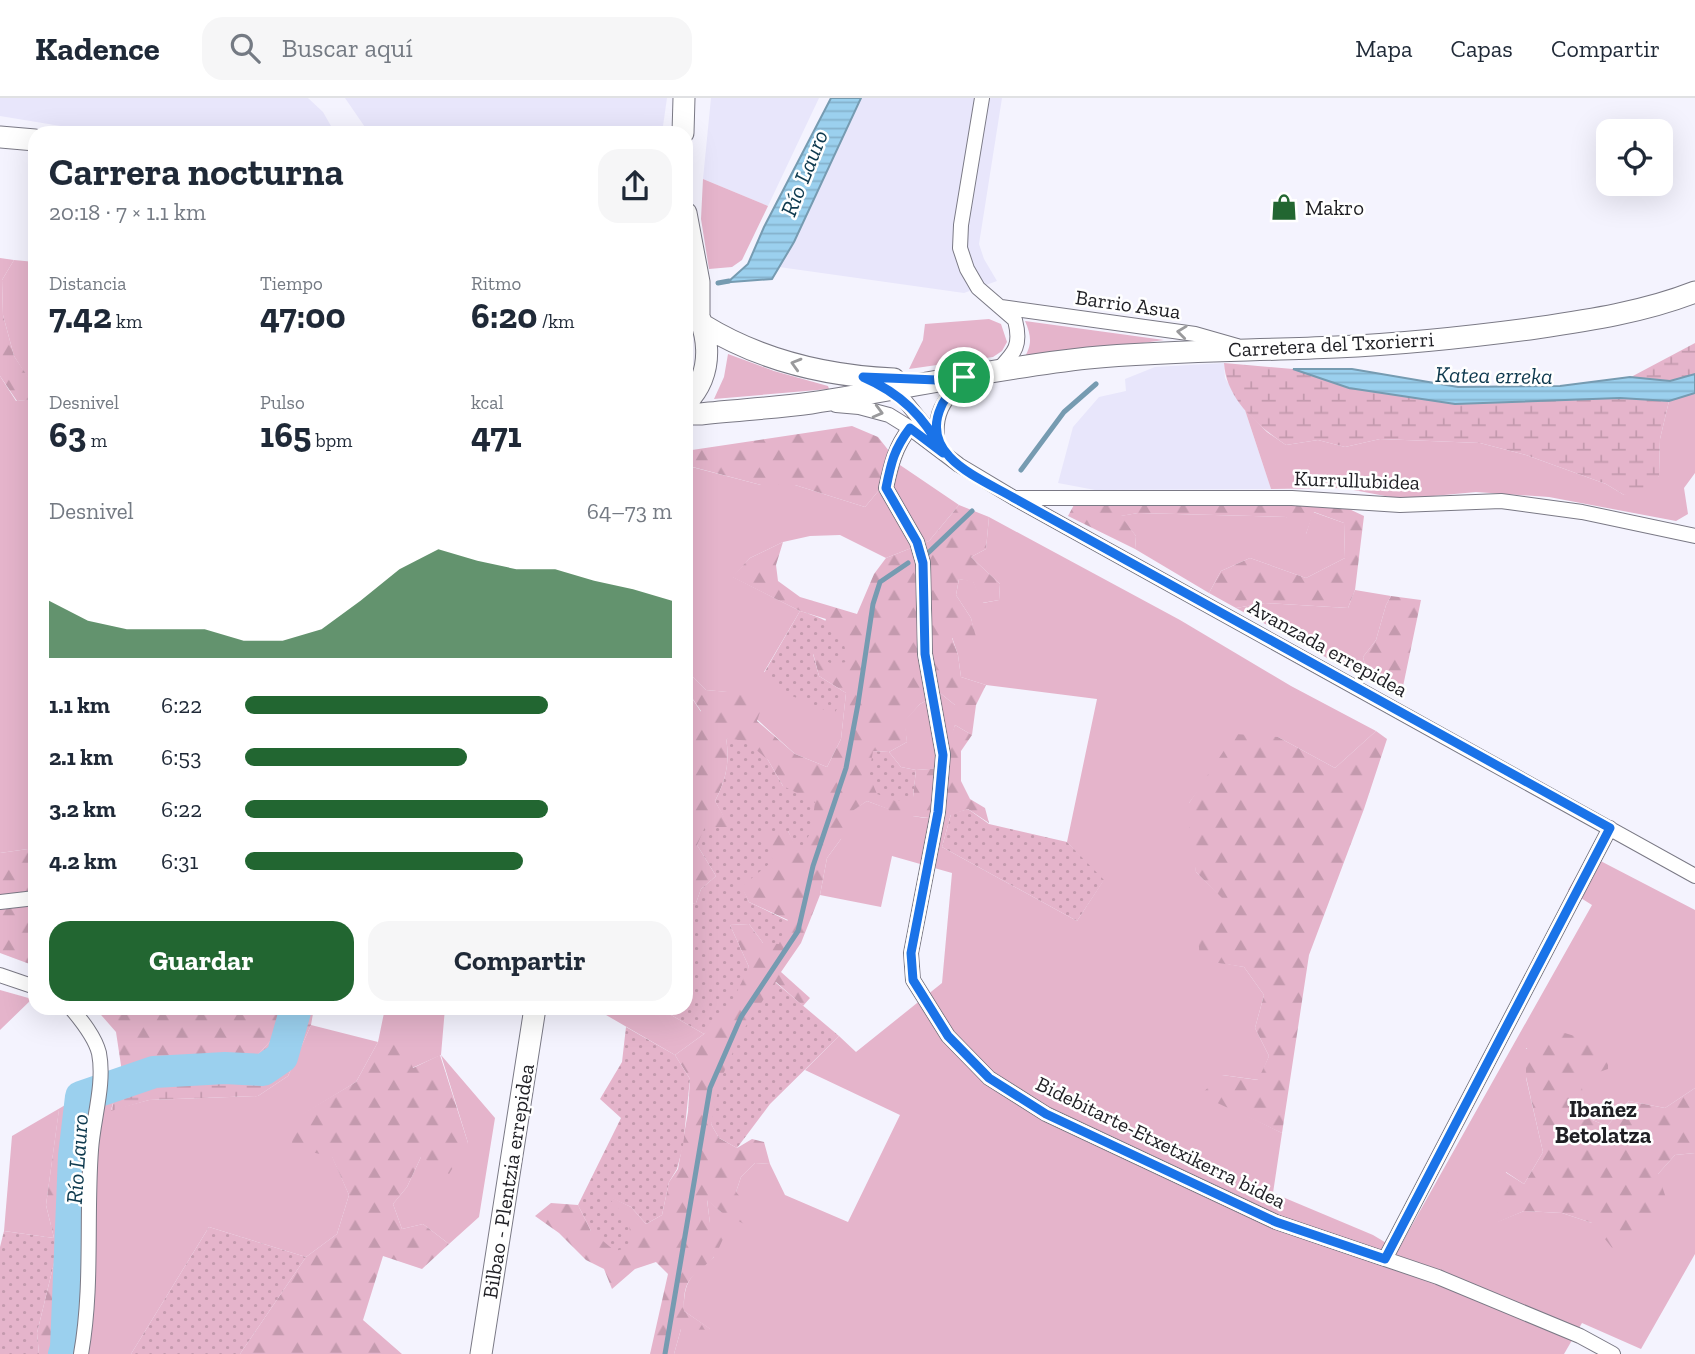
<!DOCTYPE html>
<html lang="es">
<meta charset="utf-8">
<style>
:root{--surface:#fff;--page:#f6f6f7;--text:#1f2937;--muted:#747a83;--line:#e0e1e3;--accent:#226631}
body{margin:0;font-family:"Zilla Slab",serif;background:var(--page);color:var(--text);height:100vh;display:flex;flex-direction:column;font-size:26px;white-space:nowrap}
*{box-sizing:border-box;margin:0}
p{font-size:23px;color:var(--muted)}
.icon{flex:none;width:38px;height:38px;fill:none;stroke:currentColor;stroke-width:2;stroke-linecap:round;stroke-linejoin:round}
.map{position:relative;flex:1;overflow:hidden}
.side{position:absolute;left:28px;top:28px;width:665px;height:889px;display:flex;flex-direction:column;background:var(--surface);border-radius:21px;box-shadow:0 7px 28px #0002}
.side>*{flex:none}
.controls{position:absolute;left:1596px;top:21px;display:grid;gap:14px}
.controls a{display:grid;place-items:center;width:77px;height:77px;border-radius:14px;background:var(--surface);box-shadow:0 7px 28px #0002;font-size:35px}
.pin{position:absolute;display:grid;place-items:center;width:60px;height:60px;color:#fff;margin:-30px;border:4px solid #fff;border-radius:50%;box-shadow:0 2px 7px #0007}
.round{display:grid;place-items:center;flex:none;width:74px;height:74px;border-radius:21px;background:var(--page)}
.head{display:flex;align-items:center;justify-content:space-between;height:119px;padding:0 21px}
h1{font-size:38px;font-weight:700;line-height:52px}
.figures{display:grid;grid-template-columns:repeat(3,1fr);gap:10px;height:119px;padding:7px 21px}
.figures div{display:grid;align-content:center}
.figures b{font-size:35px;font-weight:700}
.figures small{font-size:19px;font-weight:400}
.figures p{font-size:19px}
.chart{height:196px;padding:14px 21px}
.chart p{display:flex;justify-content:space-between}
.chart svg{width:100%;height:126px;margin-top:7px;fill:var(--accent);opacity:.7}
.action{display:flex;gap:14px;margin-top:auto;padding:14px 21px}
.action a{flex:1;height:80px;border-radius:21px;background:var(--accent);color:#fff;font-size:28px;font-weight:700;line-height:80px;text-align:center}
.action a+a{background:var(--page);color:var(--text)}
ul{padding:0 21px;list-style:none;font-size:23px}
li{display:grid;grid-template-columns:112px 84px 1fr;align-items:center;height:52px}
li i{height:18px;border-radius:9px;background:var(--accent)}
header{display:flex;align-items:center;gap:42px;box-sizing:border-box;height:98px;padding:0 35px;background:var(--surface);border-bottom:2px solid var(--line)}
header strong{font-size:33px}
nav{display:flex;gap:38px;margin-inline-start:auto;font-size:24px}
.search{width:490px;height:63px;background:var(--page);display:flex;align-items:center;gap:18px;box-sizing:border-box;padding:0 24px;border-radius:21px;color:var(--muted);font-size:26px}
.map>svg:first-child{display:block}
</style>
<header>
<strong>Kadence</strong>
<div class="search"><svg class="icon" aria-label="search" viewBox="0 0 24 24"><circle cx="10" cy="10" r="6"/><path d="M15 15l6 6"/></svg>Buscar aquí</div>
<nav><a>Mapa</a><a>Capas</a><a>Compartir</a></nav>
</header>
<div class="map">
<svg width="1695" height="1256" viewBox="0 0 1695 1256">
<defs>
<pattern id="forest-firs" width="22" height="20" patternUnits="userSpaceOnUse" patternTransform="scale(1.75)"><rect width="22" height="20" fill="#e5b4cb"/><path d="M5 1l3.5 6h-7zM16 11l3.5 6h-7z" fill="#c49aae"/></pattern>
<pattern id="wetland-marsh" width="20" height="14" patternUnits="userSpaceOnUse" patternTransform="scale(1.75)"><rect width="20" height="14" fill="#e5b4cb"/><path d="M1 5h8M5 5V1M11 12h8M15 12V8" fill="none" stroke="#c49aae"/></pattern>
<pattern id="park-dots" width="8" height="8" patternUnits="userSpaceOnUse" patternTransform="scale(1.75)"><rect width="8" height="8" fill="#e5b4cb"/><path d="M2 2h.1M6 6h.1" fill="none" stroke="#c49aae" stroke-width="1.8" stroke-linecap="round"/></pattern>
<pattern id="water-rules" width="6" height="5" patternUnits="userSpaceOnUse" patternTransform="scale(1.75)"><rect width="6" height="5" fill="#9bd0ee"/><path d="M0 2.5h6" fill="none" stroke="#85b2cc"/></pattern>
</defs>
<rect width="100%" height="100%" fill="#f4f3fe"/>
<path fill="#e8e6fb" d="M0 0H308L323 14 335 35H103L0 18Z
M345 0H667L662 35H369Z
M711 0H819L768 108 703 81Z
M861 0H1002L979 146 984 161 997 183 964 195 779 169 794 144Z
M1224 265 1225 280 1245 312 1271 391 1095 392 1058 385 1073 329 1099 299 1126 293 1125 281 1155 269Z"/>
<path fill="#e5b4cb" d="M703 81 768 108 742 162 732 169 709 171 701 121Z
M14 162 35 164V280H28L14 258 3 217 2 182Z
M989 221 1001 226 1007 244 1002 253 993 259 909 271 923 242 925 226Z
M1025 223 1164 242 1023 262C1032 248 1032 239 1025 223Z
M728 256 774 273 828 288 829 291 714 301 724 279Z
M0 278 16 303 35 301V750L0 755Z
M1695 295V375L1684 390 1688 416 1676 423 1549 399 1476 394 1401 401 1343 390 1271 391 1245 312 1267 334 1286 347 1318 342 1345 349 1380 341 1480 345 1526 357 1606 386 1624 397 1659 378 1660 341 1669 303Z
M900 367 959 407 929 443 886 460 840 437 810 438 783 444 750 460 733 479 800 513 764 574 846 595 841 641 827 669 795 656 727 594 706 592 691 577 686 565V374L688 368 761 387H795L865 409Z
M1313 414 1344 425 1345 460 1306 480 1250 460 1221 473 1209 495 1135 451 1136 438 1120 418 1138 415 1286 419 1306 436Z
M989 419 1180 522 1291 588 1376 633 1335 670 1278 639 1212 674 1189 705 1196 774 1229 806 1200 861 1244 869 1264 897 1255 930 1269 958 1259 982 1222 977 1233 1011 1282 1035 1273 1095 1373 1137 1398 1152 1592 807 1568 792 1589 757 1695 812V990L1665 1010 1629 1003 1607 1028 1585 1019 1580 980 1526 950V980L1543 1054 1524 1086 1506 1074 1497 1124 1524 1113 1562 1115 1592 1125 1658 1076 1675 1057 1695 1055V1156L1641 1251 1582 1225 1564 1256H674L681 1231H710L684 1213C683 1183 691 1177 714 1159L707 1101 721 1114 736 1094 741 1079 755 1065 770 1066 785 1097 848 1124 900 1017 805 972 839 938 856 954 942 885 952 775 892 758 881 809 820 797 827 760 841 741 850 714 867 703C893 712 924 727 951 716L942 749 1077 823 1103 783 1067 744 1097 601 986 587 961 579 958 557 952 539 975 538 971 520 956 497 959 481 973 483 983 505 999 502 1000 486 971 459 986 451Z
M1355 492 1391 498 1386 507 1376 542 1363 559 1369 583 1236 510 1265 505 1348 510Z
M686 591 701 614 689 626 686 624Z
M940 595 955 607H976L972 637 955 627 943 670 916 672 901 669 889 654 907 644 904 623 920 606Z
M0 892 32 901 0 932Z
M385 910H445L441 957 495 1020 479 1119 449 1146 423 1126 402 1131 393 1106 407 1089 421 1059 468 1045 441 957 412 970 378 944 356 984 297 1020 332 1058 349 1097 337 1136 306 1159 209 1129 131 1256H71C84 1180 80 1101 87 1024L59 1012 46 1107 54 1140 4 1133 12 1038 122 974 111 1012 149 1002 258 998 288 978 311 927 378 944Z
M594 910H659L704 936 675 957Z"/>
<path fill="url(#forest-firs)" d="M0 160 14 162 2 182 3 217 14 258 28 279 35 280V301L17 303 0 278Z
M852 328 878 339 900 367 865 409 795 387H761L689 368 692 352Z
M1075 405H1288L1347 410 1364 418 1355 492 1348 510 1265 505 1236 510 1209 495 1221 473 1250 460 1306 480 1345 460 1344 425 1314 414 1306 436 1292 435 1286 419 1138 415 1121 418 1136 438 1135 451 1068 418Z
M959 407 989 419 986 451 971 459 1000 486 999 502 982 505 973 484 959 481 956 497 971 520 976 539 952 540 958 557 961 579 986 587 976 607H955L940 595 920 606 905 623 907 644 889 654 873 653 913 699 916 672 943 670 947 649 955 627 972 637 961 653V683L970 701 985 710 989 725 968 711 939 721 911 718 900 726 888 711 867 703 851 714 860 734 841 741 827 760 820 797 801 845 781 874 810 900 803 908 776 884 711 1026 719 1040 737 1050 752 1041 764 1044 770 1066 755 1065 741 1079 736 1094 750 1111 744 1126 721 1114 707 1102 710 1125 723 1141C720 1147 717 1156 712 1161 691 1181 683 1180 684 1213L712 1232 681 1231 674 1256H650L668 1176 656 1164 635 1171 612 1191 604 1171 586 1162 559 1135 535 1118 551 1105 578 1107 591 1133 605 1096 631 1109 646 1126 662 1117 669 1084 678 1071 688 1014 690 981 675 957 704 936 749 869 730 827 749 826 763 845 788 822 749 804 741 788 762 733H788L799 754 783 688 768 662 726 640C730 664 726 682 715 703L730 729 697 747 716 778 701 791 696 805 686 806V690L690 686 686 676V624L689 625 701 613 686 591V565L691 577 706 592 752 596 761 611 757 623 795 656 827 669 841 641 846 595 819 578 813 555 826 521 800 513 732 479 750 460 783 444 776 467 778 483 800 499 857 516 874 476 886 460 929 443Z
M1391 498 1421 502 1401 598 1369 583 1363 559 1376 542 1386 507Z
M1376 633 1387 641 1364 711 1309 857 1282 1035 1200 997 1222 977 1258 982 1269 958 1255 930 1264 897 1244 869 1200 862 1197 825 1228 806 1196 774 1189 738V705L1235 636 1278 639 1335 670Z
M35 750V868L0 855V755Z
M95 910H280L274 939 255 960 198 956 122 974 116 934Z
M1558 933 1608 948V971L1581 980 1585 1019 1607 1028 1629 1003 1665 1010 1695 990V1055L1675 1057 1658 1076 1669 1109 1617 1156 1592 1125 1562 1115 1524 1113 1496 1125 1505 1074 1524 1086 1543 1054 1526 979V951Z
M378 944 403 946 413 970 440 957 468 1045 449 1076 421 1059 407 1089 393 1106 402 1131 423 1126 449 1146 422 1171 383 1158 363 1222 402 1256H240L306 1159 337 1136 349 1097 332 1059 291 1049 297 1019 356 984Z
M59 1011 87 1024C80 1101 84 1180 71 1256H39L37 1235 54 1165V1140L46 1107Z"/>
<path fill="url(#wetland-marsh)" d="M1695 245V276L1670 283 1631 279Z
M1224 265 1293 271 1349 290 1455 306 1620 300 1669 303 1660 341 1659 378 1645 395 1624 397 1606 386 1526 357 1480 345 1380 341 1345 349 1318 342 1286 347C1258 328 1226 301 1224 265Z
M280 910H314L311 927 288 978 258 998 149 1002 111 1013 122 974 198 956 255 960 274 939Z"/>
<path fill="url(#park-dots)" d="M800 513C832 523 844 529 847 564L832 566 813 556 819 578 846 595 834 616 778 592 764 575Z
M726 640 746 643 768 662 783 688 815 704 811 734 798 755 788 733 762 734 773 763 742 788 749 804 788 823 779 846 763 845 749 826 730 827 749 869 728 912 704 936 659 910H686V806L696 805 701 791 716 778 697 747 705 729H729L715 703C726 682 730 664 726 640Z
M873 653 889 654 901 669 916 672 913 699 896 703 877 696 869 677Z
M968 711 989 726 1067 744 1104 782 1077 823 942 749 951 716Z
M775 884 839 938 770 1006 737 1050 719 1040 711 1026 720 983 742 934Z
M626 929 675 957 690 981 683 1048 677 1071 669 1084 662 1117 646 1126 631 1109 607 1098 629 1123 631 1149 615 1153 591 1133 578 1107 621 1020 600 1001 622 964Z
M209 1129 306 1159 240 1256H131Z
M4 1133 54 1140V1165L37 1235 39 1256H0V1149Z"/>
<path fill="url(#water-rules)" stroke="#769bb1" stroke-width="2" d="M831 0H861L794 144 772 181 718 185 729 183 748 166 764 129Z
M1293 271H1352L1458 289 1560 288 1630 279 1670 283 1695 276V295L1669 303 1620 300 1455 306 1349 290Z"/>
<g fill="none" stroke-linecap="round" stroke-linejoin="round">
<path stroke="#769bb1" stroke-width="5" d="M718 185 729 183
M1021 372 1064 314 1096 286
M928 455 972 413
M665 1256 710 990 741 919 798 833 813 768 846 670 858 606 873 506 880 484 908 465"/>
<path stroke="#9bd0ee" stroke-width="32" d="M64 1256 66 1250 74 1058 81 999 154 974 225 970 263 972 282 959 296 910"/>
<defs>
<path id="street" d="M982 0 961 127 960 150 967 171 978 190 1015 222C1022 249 1014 255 996 274
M1001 209 1195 236 1237 248
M888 290 905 303 938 344
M836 307 859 309 889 317 910 330 959 367 1014 400 1695 778
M910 330C895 349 891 367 886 390L917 444 923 465 925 556 943 657 938 714 911 855 913 882 948 938 989 980 1046 1016 1276 1124 1438 1179 1580 1238 1613 1256
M937 342C934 312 946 301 964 279
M1015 400H1292L1400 407 1501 403 1582 414 1695 438
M0 804 35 800
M0 877 35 889
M71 910C82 923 95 939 99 955 105 986 93 1021 91 1052 86 1119 93 1189 81 1256
M1385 1161 1610 730"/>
<path id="primary" d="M683 35 684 0
M0 39 35 42
M686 115 699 184V216
M686 198C711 229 716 274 686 305
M703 227C760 262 828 278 894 281
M686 316H701C737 312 775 310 811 305 903 291 995 270 1088 260 1170 252 1253 253 1336 249 1402 246 1469 239 1536 230 1590 222 1644 214 1695 194
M481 1256 535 910"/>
</defs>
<use href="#street" stroke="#7a7985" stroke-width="16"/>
<use href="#primary" stroke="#7a7985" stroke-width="23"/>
<use href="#street" stroke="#fff" stroke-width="14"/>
<use href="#primary" stroke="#fff" stroke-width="21"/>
</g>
<defs><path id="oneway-chevron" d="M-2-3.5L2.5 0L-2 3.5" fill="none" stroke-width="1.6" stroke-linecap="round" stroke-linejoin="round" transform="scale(1.75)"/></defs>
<g stroke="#9a9a9c">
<use href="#oneway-chevron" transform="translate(1182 234) rotate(-173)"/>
<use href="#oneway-chevron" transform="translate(796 266) rotate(-164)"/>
<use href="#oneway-chevron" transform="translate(878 314) rotate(15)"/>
</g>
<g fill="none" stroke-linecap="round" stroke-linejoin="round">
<defs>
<path id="route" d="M964 279 937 282 863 279C900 295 924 318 943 355L910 330C894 351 891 365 886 390L917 444 923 465 925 556 943 657 938 714 911 855 913 882 948 938 989 980 1046 1016 1276 1124 1385 1161 1610 730 1014 400C980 380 919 358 941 309 945 298 957 288 964 279"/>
</defs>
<use href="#route" stroke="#fff" stroke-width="14"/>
<use href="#route" stroke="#1a73e8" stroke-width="9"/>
</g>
<defs>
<symbol id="shop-bare" viewBox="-9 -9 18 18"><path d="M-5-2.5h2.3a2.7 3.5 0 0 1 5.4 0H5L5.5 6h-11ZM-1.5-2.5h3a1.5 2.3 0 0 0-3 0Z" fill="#226631" stroke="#fff" stroke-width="2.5" paint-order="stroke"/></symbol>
</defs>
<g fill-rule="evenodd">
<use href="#shop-bare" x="1265" y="90" width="38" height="38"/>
</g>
<g text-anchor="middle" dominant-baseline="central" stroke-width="5" stroke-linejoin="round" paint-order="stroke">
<g font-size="21" fill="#1f1f24" stroke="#fff" text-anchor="start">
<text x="1305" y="109">Makro</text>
</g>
<g font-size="21" fill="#1f1f24" stroke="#fff">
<text transform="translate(1128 206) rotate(8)">Barrio Asua</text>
<text transform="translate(1331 246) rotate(-3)">Carretera del Txorierri</text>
<text transform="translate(1357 382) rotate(2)">Kurrullubidea</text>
<text transform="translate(1328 550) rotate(29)">Avanzada errepidea</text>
<text transform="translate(1161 1044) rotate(26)">Bidebitarte-Etxetxikerra bidea</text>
<text transform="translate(508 1083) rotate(-81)">Bilbao - Plentzia errepidea</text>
</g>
<g font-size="23" font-style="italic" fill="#0d394e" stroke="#fff">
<text transform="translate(804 75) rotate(-68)">Río Lauro</text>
<text transform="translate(1494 277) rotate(1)">Katea erreka</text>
<text transform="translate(77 1061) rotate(-86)">Río Lauro</text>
</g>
<g font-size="23" font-weight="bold" fill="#1f1f24" stroke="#fff">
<text x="1603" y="1011">Ibañez<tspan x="1603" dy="26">Betolatza</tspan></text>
</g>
</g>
</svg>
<div class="controls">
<a><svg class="icon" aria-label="locate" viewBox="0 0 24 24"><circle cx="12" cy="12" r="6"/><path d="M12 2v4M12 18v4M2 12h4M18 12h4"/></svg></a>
</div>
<div class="pin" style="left:964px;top:279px;background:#1e9e55"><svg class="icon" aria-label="arrive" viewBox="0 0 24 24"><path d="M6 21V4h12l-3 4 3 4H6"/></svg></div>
<section class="side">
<div class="head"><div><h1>Carrera nocturna</h1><p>20:18 · 7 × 1.1 km</p></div><a class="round"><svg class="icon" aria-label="share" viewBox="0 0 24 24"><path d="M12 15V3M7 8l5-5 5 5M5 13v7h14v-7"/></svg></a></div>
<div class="figures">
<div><p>Distancia</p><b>7.42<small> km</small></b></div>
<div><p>Tiempo</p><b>47:00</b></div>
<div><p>Ritmo</p><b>6:20<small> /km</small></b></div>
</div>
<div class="figures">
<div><p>Desnivel</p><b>63<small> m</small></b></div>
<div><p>Pulso</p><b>165<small> bpm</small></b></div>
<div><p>kcal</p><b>471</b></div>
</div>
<div class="chart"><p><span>Desnivel</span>64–73 m</p>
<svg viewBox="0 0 160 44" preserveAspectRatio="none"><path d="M0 44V24L10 31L20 34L30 34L40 34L50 38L60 38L70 34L80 24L90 13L100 6L110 10L120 13L130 13L140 17L150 20L160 24V44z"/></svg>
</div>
<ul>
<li><b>1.1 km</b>6:22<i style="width:71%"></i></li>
<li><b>2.1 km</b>6:53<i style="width:52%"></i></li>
<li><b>3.2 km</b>6:22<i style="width:71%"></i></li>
<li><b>4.2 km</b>6:31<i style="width:65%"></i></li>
</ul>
<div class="action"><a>Guardar</a><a>Compartir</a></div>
</section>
</div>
